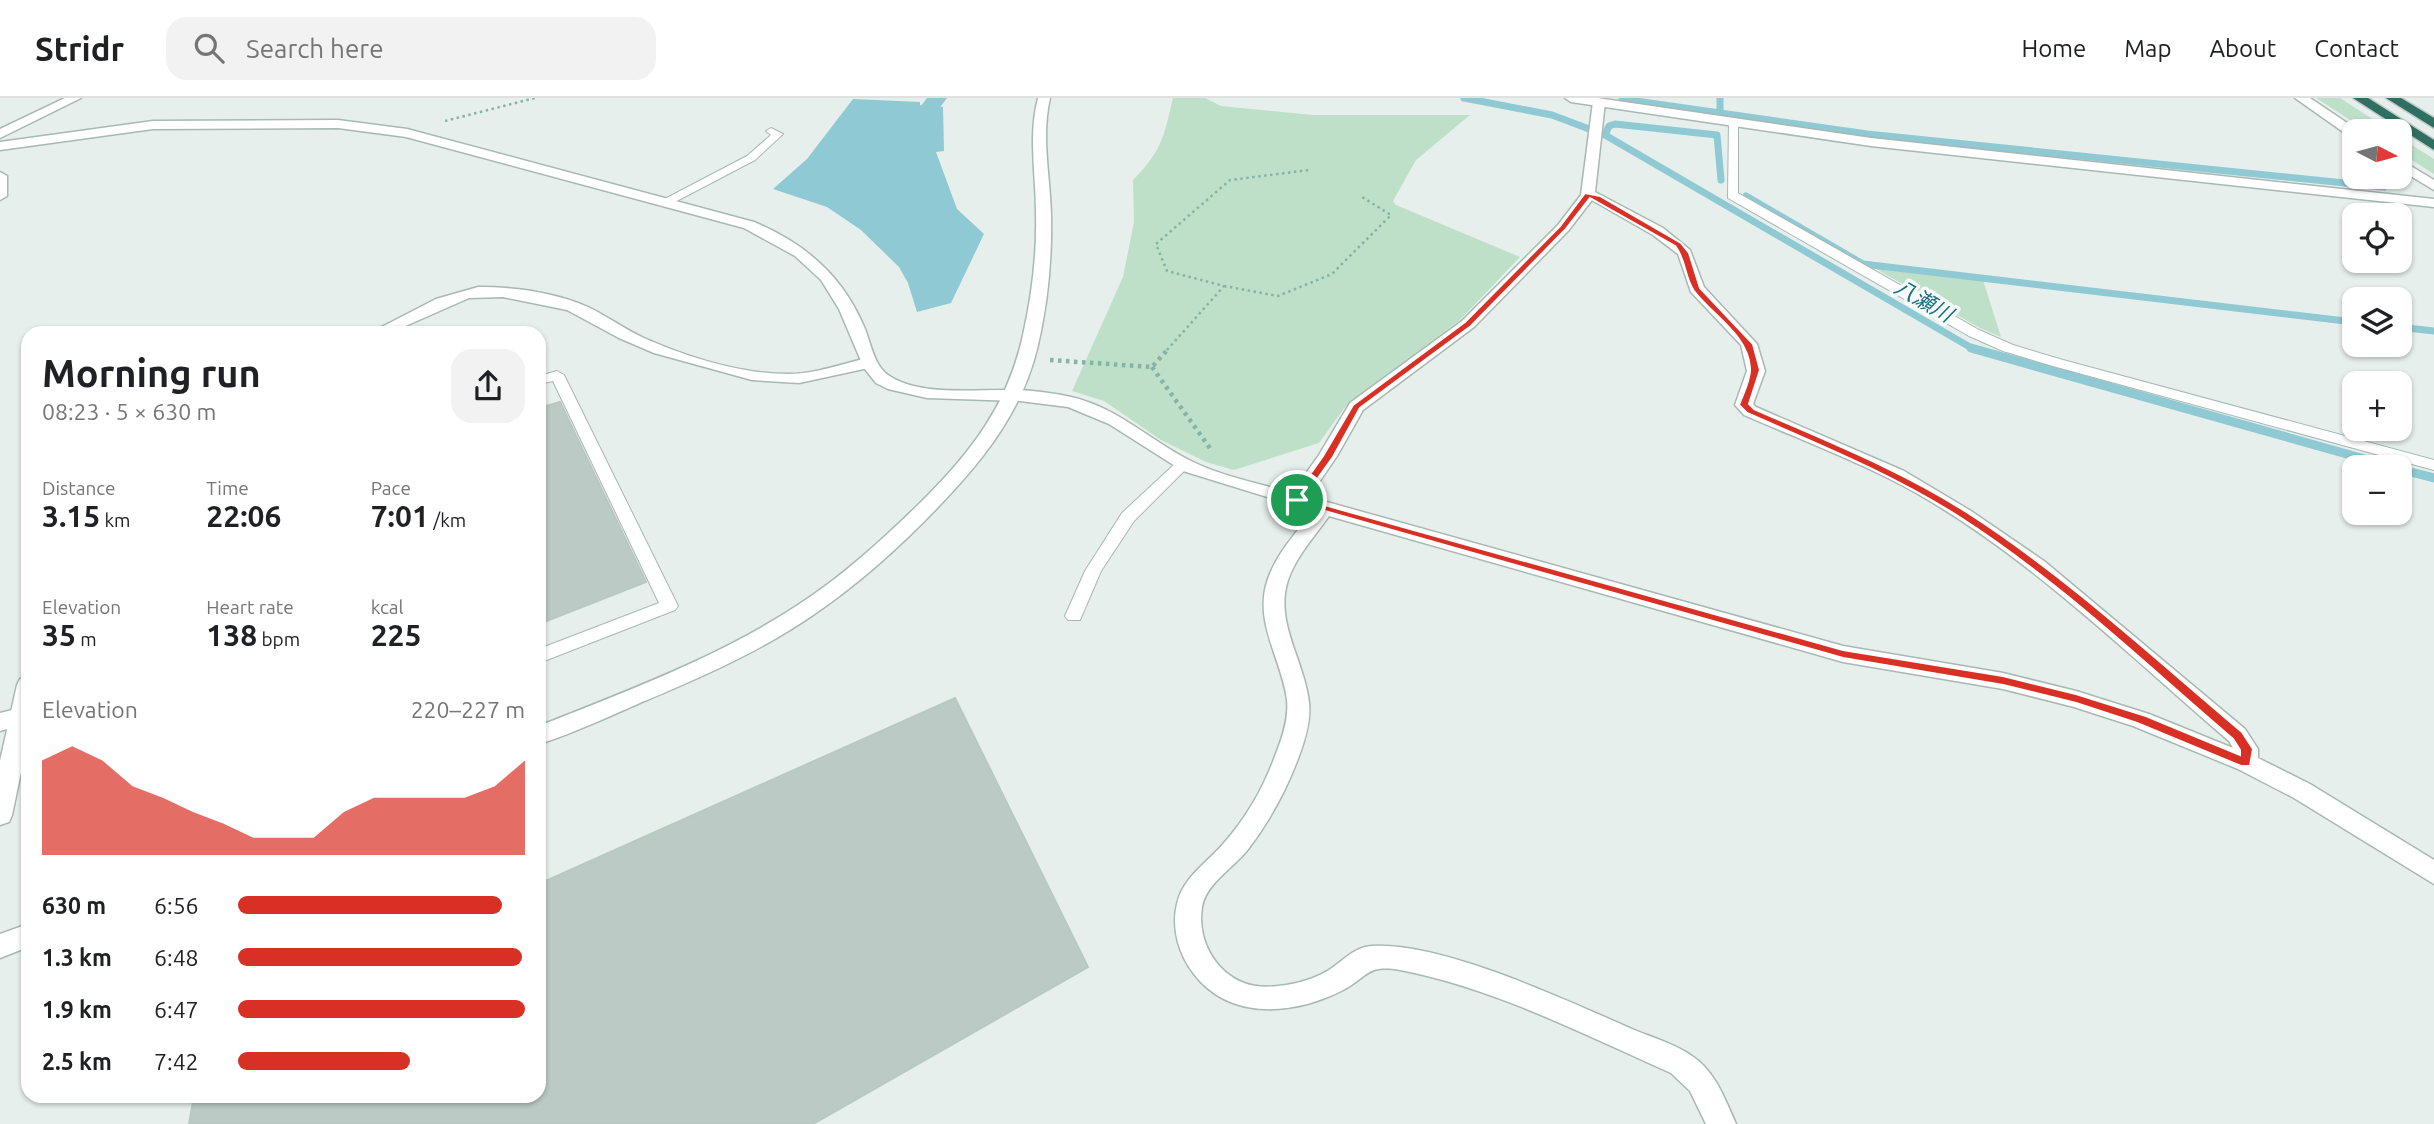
<!DOCTYPE html>
<meta charset="utf-8">
<style>
:root{--surface:#fff;--page:#f2f2f2;--text:#202124;--muted:#757577;--line:#e0e0e0;--accent:#d93025}
body{margin:0;font-family:Ubuntu,"Noto Sans JP",sans-serif;background:var(--page);color:var(--text);height:100vh;display:flex;flex-direction:column;font-size:26px;white-space:nowrap}
*{box-sizing:border-box;margin:0}
p{font-size:23px;color:var(--muted)}
.icon{flex:none;width:38px;height:38px;fill:none;stroke:currentColor;stroke-width:2;stroke-linecap:round;stroke-linejoin:round}
.map{position:relative;flex:1;overflow:hidden}
.details{position:absolute;left:21px;top:228px;width:525px;height:777px;display:flex;flex-direction:column;background:var(--surface);border-radius:21px;box-shadow:0 2px 5px #0004}
.details>*{flex:none}
.needle{width:46px;rotate:96deg}
.tools{position:absolute;left:2342px;top:21px;display:grid;gap:14px}
.tools a{display:grid;place-items:center;width:70px;height:70px;border-radius:14px;background:var(--surface);box-shadow:0 2px 5px #0004;font-size:35px}
.pin{position:absolute;display:grid;place-items:center;width:60px;height:60px;color:#fff;margin:-30px;border:4px solid #fff;border-radius:50%;box-shadow:0 2px 7px #0007}
.round{display:grid;place-items:center;flex:none;width:74px;height:74px;border-radius:21px;background:var(--page)}
.overview{display:flex;align-items:center;justify-content:space-between;height:119px;padding:0 21px}
h1{font-size:38px;font-weight:700;line-height:52px}
.metrics{display:grid;grid-template-columns:repeat(3,1fr);gap:10px;height:119px;padding:7px 21px}
.metrics div{display:grid;align-content:center}
.metrics b{font-size:30px;font-weight:700}
.metrics small{font-size:19px;font-weight:400}
.metrics p{font-size:19px}
.chart{height:196px;padding:14px 21px}
.chart p{display:flex;justify-content:space-between}
.chart svg{width:100%;height:126px;margin-top:7px;fill:var(--accent);opacity:.7}
ul{padding:0 21px;list-style:none;font-size:23px}
li{display:grid;grid-template-columns:112px 84px 1fr;align-items:center;height:52px}
li i{height:18px;border-radius:9px;background:var(--accent)}
header{display:flex;align-items:center;gap:42px;box-sizing:border-box;height:98px;padding:0 35px;background:var(--surface);border-bottom:2px solid var(--line)}
header strong{font-size:33px}
nav{display:flex;gap:38px;margin-inline-start:auto;font-size:24px}
.search{width:490px;height:63px;background:var(--page);display:flex;align-items:center;gap:18px;box-sizing:border-box;padding:0 24px;border-radius:21px;color:var(--muted);font-size:26px}
.map>svg:first-child{display:block}
</style>
<header>
<strong>Stridr</strong>
<div class="search"><svg class="icon" aria-label="search" viewBox="0 0 24 24"><circle cx="10" cy="10" r="6"/><path d="M15 15l6 6"/></svg>Search here</div>
<nav><a>Home</a><a>Map</a><a>About</a><a>Contact</a></nav>
</header>
<div class="map">
<svg width="2434" height="1026" viewBox="0 0 2434 1026">
<rect width="100%" height="100%" fill="#e6efeb"/>
<path fill="#bfe0c8" d="M1173 0H1205L1221 8 1312 17H1470L1416 62 1393 103 1396 107 1520 159 1461 221 1345 309 1319 345 1234 372 1206 364 1161 342 1104 303 1072 293 1123 179 1134 124 1133 82C1162 53 1164 38 1173 0Z
M2316 0H2340L2391 33H2367Z
M2399 39 2434 61V76L2399 54Z
M1871 168 1983 182 2001 239 1980 230Z"/>
<path fill="#8ec9d4" d="M853 1 920 4V7L943 9 944 53 936 54 957 111 984 136 951 205 917 214 908 185 899 169 861 132 827 109 773 91 807 61Z"/>
<g fill="none" stroke-linecap="round" stroke-linejoin="round">
<path stroke="#8ec9d4" stroke-width="7" d="M1464 0 1552 17 1605 37 1975 252
M1720 0V16
M1622 1 1867 36 2384 89
M1605 37 1609 28 1615 26 1717 37 1721 82
M1746 98 1863 166 2354 224
M2399 229 2434 233"/>
<path stroke="#8ec9d4" stroke-width="9" d="M1971 250 2393 369
M2399 371 2434 380"/>
<path fill="#8ec9d4" fill-rule="evenodd" d="M927 0H947L938 12H924L921 8Z"/>
</g>
<path fill="#bbcac4" stroke="#b8c9c2" stroke-width="2" d="M560 304 646 484 539 526V310Z
M955 600 1088 869 813 1026H189L194 998H539V786Z"/>
<g fill="none" stroke-linecap="round" stroke-linejoin="round">
<defs>
<path id="service" d="M1729 22 1738 24V95L1979 232 2013 247 2063 262 2434 362V372L2053 268 2003 253 1969 238 1728 100Z
M771 30 783 36 755 62 669 107 659 104 747 58 771 37 766 33Z
M557 273 564 277 678 508 675 512 539 565V551L659 505 553 283 539 286V278Z
M1183 361 1191 366 1134 423 1101 473 1080 522H1068L1065 518 1085 473 1122 415 1178 363Z"/>
<path id="minor" d="M65 0H81L0 40V31Z
M1599 0 1605 4 1595 94 1663 130 1690 152 1704 189 1757 246 1765 273 1753 306 1756 309 1904 373 1971 413 2044 463 2245 631 2258 651V660L2310 686 2434 762V786L2294 700 2238 671 2133 628 2074 609 2003 591 1843 564 1329 418C1315 438 1296 458 1288 482 1274 525 1305 563 1309 605 1311 623 1305 642 1299 658 1287 691 1270 722 1249 750 1235 769 1206 785 1202 809 1197 841 1214 873 1244 885 1267 894 1309 885 1329 872 1343 863 1354 849 1372 848 1442 844 1566 902 1632 931 1651 939 1675 946 1692 958 1715 973 1725 1001 1736 1026H1706L1690 993 1671 975C1583 936 1494 890 1400 872 1366 866 1368 879 1343 892 1295 917 1230 923 1194 876 1179 857 1171 830 1177 806 1183 779 1207 765 1224 745 1246 720 1264 689 1275 658 1282 641 1289 621 1287 602 1282 562 1254 525 1267 484 1275 457 1296 435 1313 413L1183 373 1109 326 1068 309 1020 303 927 300 888 291 876 285 864 270 839 211 821 182 795 158 744 130 406 39 338 30 153 31 0 52V44L153 23 338 22 407 31 754 124C806 146 843 178 865 231 871 246 874 267 888 277 919 299 977 291 1013 292 1032 292 1052 295 1071 299 1116 309 1147 340 1187 361 1219 378 1258 385 1292 395L1319 357 1350 305 1462 223 1558 127 1581 97 1593 4ZM1592 102 1653 137 1678 156 1691 194 1741 247 1747 273 1735 307 1744 317C1792 338 1842 357 1890 381 2013 443 2124 553 2229 643L2233 650 2149 616 2076 593 2003 575 1843 548 1309 399 1337 358 1363 312 1474 229 1568 133Z
M2295 0H2310L2359 33H2354V39L2349 38Z
M2399 61 2434 82V92L2399 71Z
M0 74 7 78V98L0 102Z
M20 610 28 613V625L0 633V615Z"/>
<path id="tertiary" d="M1038 0H1050C1041 39 1050 77 1051 116 1052 160 1048 204 1038 247 1023 312 985 360 940 407 902 447 861 484 816 515 763 552 702 579 642 604 608 619 574 635 539 646V628C627 593 719 559 798 507 843 478 882 442 920 405 970 356 1008 307 1023 237 1032 197 1037 157 1036 116 1036 77 1028 38 1038 0Z
M1565 0H1597L1871 40 2434 101V109L1871 48 1571 4Z
M478 189C514 189 554 194 588 209 607 218 624 231 644 240 687 259 741 276 789 276 815 276 842 266 867 260L875 265 873 269 799 285 752 282 654 255 619 240 567 212 503 199 469 200 392 234H372L436 201Z
M28 579V641L12 717 9 724 0 727V663L17 587 20 581Z
M28 826V849L0 860V836Z"/>
<path id="motorway" d="M2353 0H2368L2434 42V52Z
M2386 0H2401L2434 20V30Z"/>
</defs>
<use href="#service" stroke="#a8b8b2" stroke-width="2"/>
<use href="#minor" stroke="#a8b8b2" stroke-width="3"/>
<use href="#tertiary" stroke="#a8b8b2" stroke-width="3"/>
<use href="#motorway" stroke="#c2cac8" stroke-width="3"/>
<path stroke="#86b3a5" stroke-width="2.5" stroke-dasharray="2.5 3.5" stroke-linecap="butt" d="M445 23 535 0
M1224 188 1278 198 1332 176 1391 117 1362 99
M1167 252 1224 188 1167 173 1156 146 1230 82 1309 72"/>
<path stroke="#86b3a5" stroke-width="4.5" stroke-dasharray="3.5 4.5" stroke-linecap="butt" d="M1050 262 1152 269 1169 250
M1152 269 1212 353"/>
<use href="#service" fill="#fff" fill-rule="evenodd"/>
<use href="#minor" fill="#fff" fill-rule="evenodd"/>
<use href="#tertiary" fill="#fff" fill-rule="evenodd"/>
<use href="#motorway" fill="#2f6f62" fill-rule="evenodd"/>
</g>
<path fill="#d93025" stroke="#fff" stroke-width="2" fill-rule="evenodd" d="M1585 95 1600 98 1681 145 1689 155 1700 190 1753 246 1760 272 1749 306 1754 311C1827 343 1901 372 1968 415 2066 478 2153 559 2242 634L2253 651 2250 668H2241L2137 625 2076 605 2003 587 1843 560 1293 404 1292 402 1323 358 1353 307 1465 224 1560 128ZM1590 100 1675 148C1686 161 1684 179 1694 193 1713 218 1748 237 1750 270 1751 281 1743 296 1739 307L1747 315C1820 347 1894 377 1961 420 2059 483 2144 565 2233 641L2240 652V657L2146 618 2076 596 2003 578 1843 552 1303 401 1333 359 1360 310 1471 228 1565 132Z"/>
<g text-anchor="middle" dominant-baseline="central" stroke-width="7" stroke-linejoin="round" paint-order="stroke">
<g font-size="21" font-style="italic" fill="#1c6f80" stroke="#f7fbf9">
<text transform="translate(1924 202) rotate(30)">八瀬川</text>
</g>
</g>
</svg>
<div class="tools">
<a><svg class="needle" viewBox="-14 -14 28 28"><path d="M0-13l5 13h-10z" fill="#e53935"/><path d="M0 13l5-13h-10z" fill="#757577"/></svg></a>
<a><svg class="icon" aria-label="locate" viewBox="0 0 24 24"><circle cx="12" cy="12" r="6"/><path d="M12 2v4M12 18v4M2 12h4M18 12h4"/></svg></a>
<a><svg class="icon" aria-label="layers" viewBox="0 0 24 24"><path d="M12 4l9 5-9 5-9-5zM3 14l9 5 9-5"/></svg></a>
<a>+</a>
<a>−</a>
</div>
<div class="pin" style="left:1297px;top:402px;background:#1e9e55"><svg class="icon" aria-label="arrive" viewBox="0 0 24 24"><path d="M6 21V4h12l-3 4 3 4H6"/></svg></div>
<section class="details">
<div class="overview"><div><h1>Morning run</h1><p>08:23 · 5 × 630 m</p></div><a class="round"><svg class="icon" aria-label="share" viewBox="0 0 24 24"><path d="M12 15V3M7 8l5-5 5 5M5 13v7h14v-7"/></svg></a></div>
<div class="metrics">
<div><p>Distance</p><b>3.15<small> km</small></b></div>
<div><p>Time</p><b>22:06</b></div>
<div><p>Pace</p><b>7:01<small> /km</small></b></div>
</div>
<div class="metrics">
<div><p>Elevation</p><b>35<small> m</small></b></div>
<div><p>Heart rate</p><b>138<small> bpm</small></b></div>
<div><p>kcal</p><b>225</b></div>
</div>
<div class="chart"><p><span>Elevation</span>220–227 m</p>
<svg viewBox="0 0 160 44" preserveAspectRatio="none"><path d="M0 44V11L10 6L20 11L30 20L40 24L50 29L60 33L70 38L80 38L90 38L100 29L110 24L120 24L130 24L140 24L150 20L160 11V44z"/></svg>
</div>
<ul>
<li><b>630 m</b>6:56<i style="width:92%"></i></li>
<li><b>1.3 km</b>6:48<i style="width:99%"></i></li>
<li><b>1.9 km</b>6:47<i style="width:100%"></i></li>
<li><b>2.5 km</b>7:42<i style="width:60%"></i></li>
</ul>
</section>
</div>
